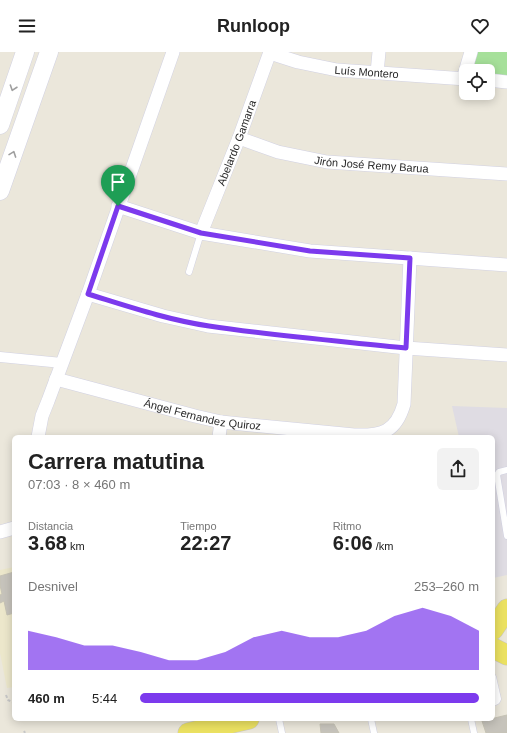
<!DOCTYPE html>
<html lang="es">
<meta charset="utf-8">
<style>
:root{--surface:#fff;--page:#f2f2f2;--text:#222;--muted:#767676;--accent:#7c3aed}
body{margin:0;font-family:Arial,sans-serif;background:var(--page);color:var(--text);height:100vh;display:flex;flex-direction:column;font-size:15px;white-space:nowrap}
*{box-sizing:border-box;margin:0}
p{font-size:13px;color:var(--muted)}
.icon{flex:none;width:22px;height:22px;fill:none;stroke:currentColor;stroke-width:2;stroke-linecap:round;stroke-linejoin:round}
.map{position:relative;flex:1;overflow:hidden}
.sheet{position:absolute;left:12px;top:383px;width:483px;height:286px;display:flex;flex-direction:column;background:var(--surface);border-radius:6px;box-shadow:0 2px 10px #0003}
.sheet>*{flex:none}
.fabs{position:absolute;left:459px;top:12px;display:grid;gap:8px}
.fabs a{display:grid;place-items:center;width:36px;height:36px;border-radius:6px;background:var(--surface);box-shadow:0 2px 10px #0003;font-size:20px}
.pin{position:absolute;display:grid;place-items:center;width:34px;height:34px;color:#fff;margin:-41px -17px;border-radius:50% 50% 50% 0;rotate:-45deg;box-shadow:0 0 4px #0007}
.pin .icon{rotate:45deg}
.round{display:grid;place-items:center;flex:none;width:42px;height:42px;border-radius:6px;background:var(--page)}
.head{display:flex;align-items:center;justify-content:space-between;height:68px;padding:0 16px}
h1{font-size:22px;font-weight:700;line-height:30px}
.stats{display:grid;grid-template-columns:repeat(3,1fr);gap:6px;height:68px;padding:4px 16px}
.stats div{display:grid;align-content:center}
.stats b{font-size:20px;font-weight:700}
.stats small{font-size:11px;font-weight:400}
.stats p{font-size:11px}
.chart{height:112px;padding:8px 16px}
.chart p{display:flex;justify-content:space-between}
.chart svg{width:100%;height:72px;margin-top:4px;fill:var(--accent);opacity:.7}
ul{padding:0 16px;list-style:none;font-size:13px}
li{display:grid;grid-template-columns:64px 48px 1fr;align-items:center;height:30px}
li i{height:10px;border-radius:5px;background:var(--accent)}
header{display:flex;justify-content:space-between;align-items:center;height:52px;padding:0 16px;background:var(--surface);font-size:18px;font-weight:700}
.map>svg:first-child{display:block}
</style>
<header><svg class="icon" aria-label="menu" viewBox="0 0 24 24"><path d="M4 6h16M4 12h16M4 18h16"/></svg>Runloop<svg class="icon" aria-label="heart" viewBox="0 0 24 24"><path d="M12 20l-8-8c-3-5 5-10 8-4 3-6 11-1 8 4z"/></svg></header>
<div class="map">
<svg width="507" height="681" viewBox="0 0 507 681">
<rect width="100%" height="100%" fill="#ebe7db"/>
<path fill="#dfdce3" d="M452 354 507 356V523L493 526V385H459Z"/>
<path fill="#ece7cb" d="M14 515V635L7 636 0 601V518Z"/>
<path fill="#a6e09a" d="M474 0H507V27L488 26V19H471Z"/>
<path fill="#c6c3bb" stroke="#c6c3b5" d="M14 520V561L7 563 4 549 0 551V543L2 542 0 533V524Z
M507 663V681H486L482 669Z
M320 672H334L339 681H321Z"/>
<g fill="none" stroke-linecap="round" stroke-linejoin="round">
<defs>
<path id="service" d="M189 220 201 181
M507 418 499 420 497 423 507 484
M493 625 498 647 497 649 493 651
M279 667 282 681
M371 667 374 681
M471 667 474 681"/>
<path id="pedestrian" d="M0 305 62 311"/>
<g id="minor">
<path id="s1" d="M270 1 298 10 337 18 466 27"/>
<path d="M377 21 379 0"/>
<path d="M463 27 471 0"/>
<path d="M488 28 507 30"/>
<path id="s2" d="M239 86 278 100 327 110 507 122"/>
<path d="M118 154 201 181 310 199 507 213"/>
<path id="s3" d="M201 181 239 86 270 0"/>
<path d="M88 242 163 264 208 274 406 296 507 303"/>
<path id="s4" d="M56 327 195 364 221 370 354 383C382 384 396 380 404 352L410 206"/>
<path d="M38 385 42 364 48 349 88 242 173 0"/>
<path d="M219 385 221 370"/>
<path d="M0 480 14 476"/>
</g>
<path id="secondary" d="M0 73 25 0
M0 139 49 0"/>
<path id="primary" d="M493 578 507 557
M493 596 507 603
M188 681 249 667"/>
</defs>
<use href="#service" stroke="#d1d1e2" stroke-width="7"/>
<use href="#pedestrian" stroke="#d1d1e2" stroke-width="11"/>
<use href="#minor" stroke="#d1d1e2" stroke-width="14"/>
<use href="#secondary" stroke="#d1d1e2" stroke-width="19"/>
<use href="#primary" stroke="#c7c7c7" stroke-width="21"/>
<path stroke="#c7c7c7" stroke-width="2" stroke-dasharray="3 2" stroke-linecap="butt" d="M6 643 8 648 14 651
M24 679 25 681"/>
<use href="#service" stroke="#fff" stroke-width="6"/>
<use href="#pedestrian" stroke="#fff" stroke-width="10"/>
<use href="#minor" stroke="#fff" stroke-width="13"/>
<use href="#secondary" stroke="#fff" stroke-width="18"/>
<use href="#primary" stroke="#ebe161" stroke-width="20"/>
</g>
<defs><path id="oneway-chevron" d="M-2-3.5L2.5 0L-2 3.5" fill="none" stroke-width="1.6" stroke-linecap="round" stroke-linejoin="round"/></defs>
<g stroke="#9f9f9f">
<use href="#oneway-chevron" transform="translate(13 36) rotate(109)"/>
<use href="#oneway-chevron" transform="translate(13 102) rotate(-70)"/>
</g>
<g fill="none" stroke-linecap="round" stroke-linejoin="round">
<defs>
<path id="route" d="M118 154 201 181 310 199 410 206 406 296C340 289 274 284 209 274 168 268 127 254 88 242Z"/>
</defs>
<use href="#route" stroke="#fff" stroke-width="8"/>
<use href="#route" stroke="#7c3aed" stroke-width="5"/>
</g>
<g text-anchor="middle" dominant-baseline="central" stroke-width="3" stroke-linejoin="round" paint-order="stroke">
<g font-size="11" fill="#292929" stroke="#fff">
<text stroke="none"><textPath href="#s1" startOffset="99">Luís Montero</textPath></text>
<text stroke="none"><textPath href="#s3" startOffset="97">Abelardo Gamarra</textPath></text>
<text stroke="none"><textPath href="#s2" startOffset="136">Jirón José Remy Barua</textPath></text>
<text stroke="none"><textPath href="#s4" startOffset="151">Ángel Fernandez Quiroz</textPath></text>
</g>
</g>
</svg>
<div class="fabs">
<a><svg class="icon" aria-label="locate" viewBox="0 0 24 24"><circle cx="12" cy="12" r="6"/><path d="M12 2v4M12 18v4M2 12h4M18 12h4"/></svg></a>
</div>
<div class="pin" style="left:118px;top:154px;background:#1e9e55"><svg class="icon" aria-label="arrive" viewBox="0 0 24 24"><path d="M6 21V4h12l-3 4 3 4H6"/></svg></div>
<section class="sheet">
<div class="head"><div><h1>Carrera matutina</h1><p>07:03 · 8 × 460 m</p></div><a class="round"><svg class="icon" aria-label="share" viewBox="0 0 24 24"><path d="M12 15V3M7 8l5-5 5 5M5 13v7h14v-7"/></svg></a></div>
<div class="stats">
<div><p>Distancia</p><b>3.68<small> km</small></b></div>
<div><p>Tiempo</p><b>22:27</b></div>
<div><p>Ritmo</p><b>6:06<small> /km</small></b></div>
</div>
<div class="chart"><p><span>Desnivel</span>253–260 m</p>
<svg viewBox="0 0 160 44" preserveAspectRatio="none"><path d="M0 44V20L10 24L20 29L30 29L40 33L50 38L60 38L70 33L80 24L90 20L100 24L110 24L120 20L130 11L140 6L150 11L160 20V44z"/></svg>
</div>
<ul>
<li><b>460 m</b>5:44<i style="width:100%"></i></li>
</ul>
</section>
</div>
